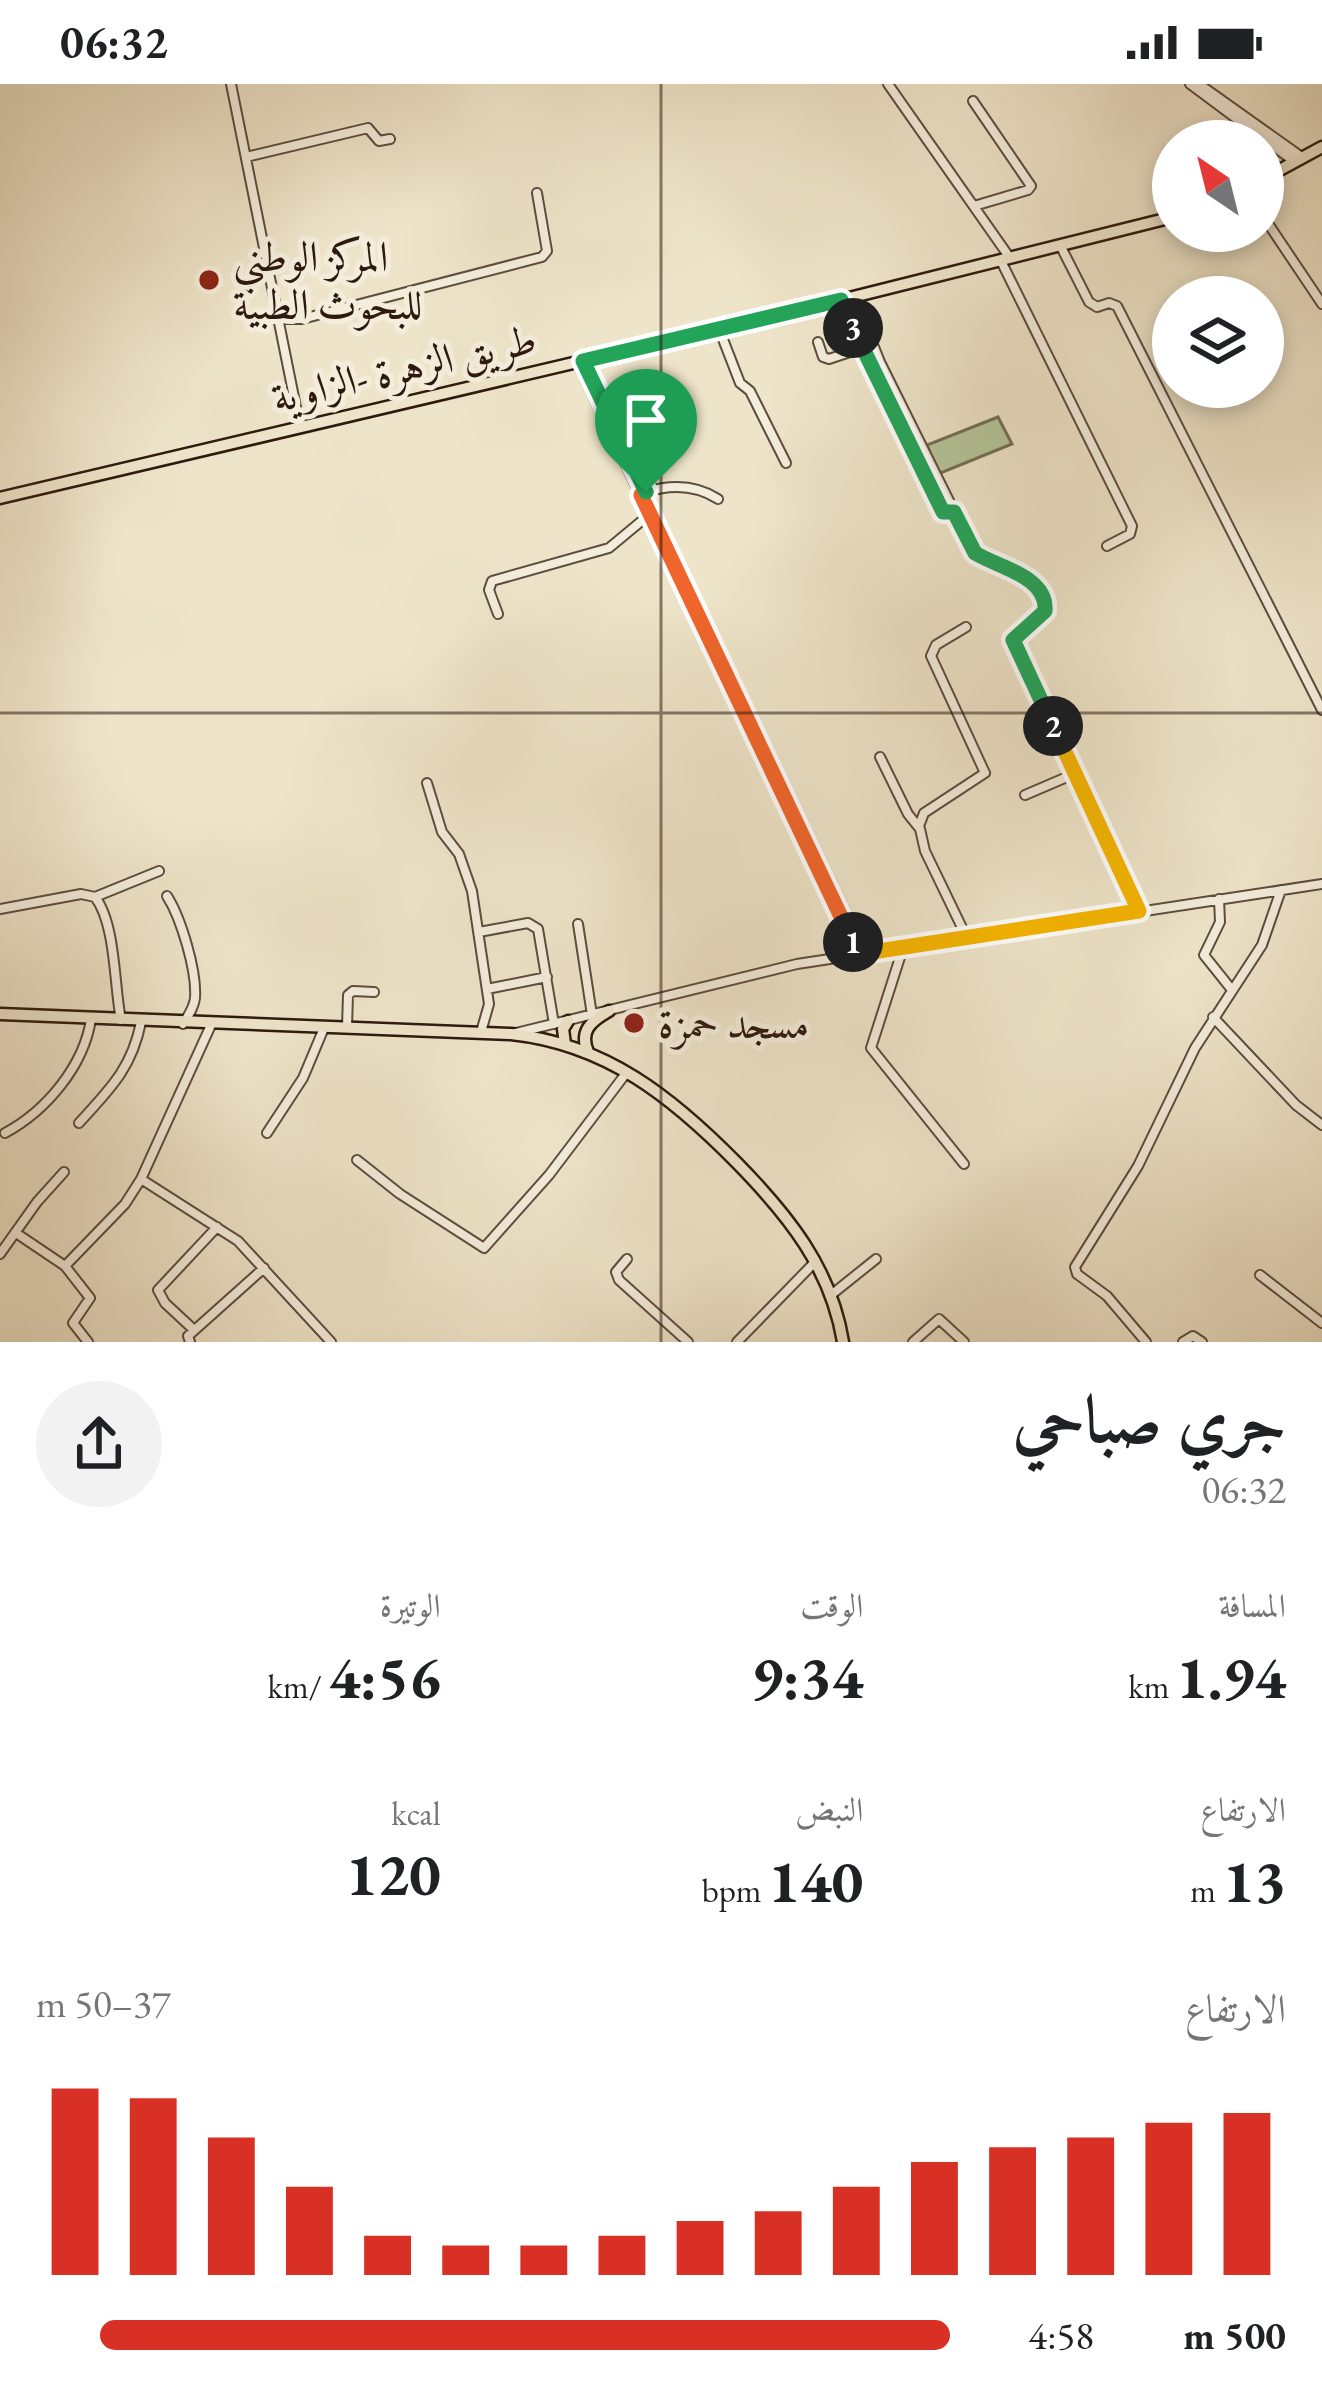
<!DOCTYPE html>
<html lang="ar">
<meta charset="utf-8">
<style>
:root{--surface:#fff;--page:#f2f2f2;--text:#202124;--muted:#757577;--accent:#d93025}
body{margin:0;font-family:"EB Garamond",Amiri,serif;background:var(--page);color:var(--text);direction:rtl;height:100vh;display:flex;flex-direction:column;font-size:45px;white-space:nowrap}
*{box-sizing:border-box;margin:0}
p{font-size:39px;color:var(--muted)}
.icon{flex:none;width:66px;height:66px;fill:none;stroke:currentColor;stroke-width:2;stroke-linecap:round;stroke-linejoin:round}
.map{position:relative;height:1258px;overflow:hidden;direction:ltr}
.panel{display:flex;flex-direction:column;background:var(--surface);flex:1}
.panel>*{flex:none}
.needle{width:78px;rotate:325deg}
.buttons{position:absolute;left:1152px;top:36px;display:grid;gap:24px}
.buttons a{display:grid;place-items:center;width:132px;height:132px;border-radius:50%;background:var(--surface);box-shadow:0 6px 18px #0003;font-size:60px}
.pin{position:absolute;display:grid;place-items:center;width:102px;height:102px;color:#fff;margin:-123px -51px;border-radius:50% 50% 50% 0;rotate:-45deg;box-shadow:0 0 12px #0007}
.pin .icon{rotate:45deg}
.km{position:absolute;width:60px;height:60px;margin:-30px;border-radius:50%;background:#222;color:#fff;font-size:33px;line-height:60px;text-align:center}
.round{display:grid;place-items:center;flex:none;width:126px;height:126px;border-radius:63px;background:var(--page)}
.summary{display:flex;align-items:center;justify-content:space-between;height:204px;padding:0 36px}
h1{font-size:66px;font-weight:700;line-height:90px}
.stats{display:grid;grid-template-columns:repeat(3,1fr);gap:18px;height:204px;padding:12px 36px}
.stats div{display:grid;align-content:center}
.stats b{font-size:60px;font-weight:700}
.stats small{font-size:33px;font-weight:400}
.stats p{font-size:33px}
.chart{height:336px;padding:24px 36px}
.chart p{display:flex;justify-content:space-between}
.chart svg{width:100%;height:216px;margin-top:12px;stroke:var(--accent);stroke-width:6}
ul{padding:0 36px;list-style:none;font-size:39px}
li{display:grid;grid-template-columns:192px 144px 1fr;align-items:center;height:90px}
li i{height:30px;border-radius:15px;background:var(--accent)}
.status{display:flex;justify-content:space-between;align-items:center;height:84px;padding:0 60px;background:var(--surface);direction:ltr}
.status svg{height:33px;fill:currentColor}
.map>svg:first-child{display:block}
</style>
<div class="status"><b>06:32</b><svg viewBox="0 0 49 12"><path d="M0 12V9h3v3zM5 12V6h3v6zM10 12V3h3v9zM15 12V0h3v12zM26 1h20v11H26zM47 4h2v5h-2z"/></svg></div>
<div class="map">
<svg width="1322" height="1258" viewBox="0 0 1322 1258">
<rect width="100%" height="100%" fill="#eee4c9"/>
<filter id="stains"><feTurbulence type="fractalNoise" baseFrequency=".00167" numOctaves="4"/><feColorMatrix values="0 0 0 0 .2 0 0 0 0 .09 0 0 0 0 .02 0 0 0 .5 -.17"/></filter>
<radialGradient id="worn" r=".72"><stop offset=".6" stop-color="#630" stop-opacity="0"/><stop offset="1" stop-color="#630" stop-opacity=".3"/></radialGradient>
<path fill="#b5c599" stroke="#726f54" stroke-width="3" d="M998 333 1012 360 938 390 927 361Z"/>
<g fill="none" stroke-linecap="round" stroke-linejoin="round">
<defs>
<path id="minor" d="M231 0 300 343
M888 0 1010 174
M1190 0 1295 78
M1199 0 1303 74
M973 17 1031 102 1028 106 974 122
M246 73 368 44 379 57 390 55
M1263 132 1322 220
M1061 163 1089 218 1097 223 1109 219 1117 222 1322 626
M1001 177 1132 442 1130 450 1107 462
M854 213 880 278 975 469C997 483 1048 492 1045 527L1015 550 1013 558 1139 827
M841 216 943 428H954
M278 235H302L542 173 547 167 537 109
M719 245 740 299 750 307 786 379
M818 258 823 273 829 275 862 264
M583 277 865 869
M577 278 859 870
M646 408C672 400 696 401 718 415
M498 530 489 506 492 497 609 464 650 430
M880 673 908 730 920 745 925 767 967 854
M427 699 442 748 459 770 472 807 489 920 481 948
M1025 711 1074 690
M919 742 924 729 985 689 931 572 936 561 966 543
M167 812C181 834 197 887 195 914 194 924 188 932 183 940
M95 813 159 787
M1219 815 1220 838 1204 871 1232 906
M0 825 81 810 95 813C116 840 114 902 121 936
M578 840 592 931
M479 848 528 839 538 845 554 940
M903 864 871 964 964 1080
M487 905 547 893
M1213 933 1296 1021 1322 1041
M347 943 348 911 353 907 374 908
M516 949 797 880 1322 800
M79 1039C110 1005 132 984 141 938
M5 1049C46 1027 84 982 91 935
M267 1049 303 994 324 944
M357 1076 400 1110 484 1164 549 1091 627 988
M141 1095 238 1157 331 1258
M16 1149 65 1182 125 1120 141 1095 211 941
M0 1170 37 1118 64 1088
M627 1175 616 1188 619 1196 688 1258
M65 1182 90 1214 73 1239 88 1258
M1260 1191 1322 1239
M831 1211 876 1175
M194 1246 165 1219 158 1206 217 1143
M190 1258 188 1252 264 1184
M737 1258 815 1178
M913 1258 939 1235 964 1258
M1146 1258 1107 1212 1077 1190 1075 1183 1138 1082 1195 964 1262 861 1281 806
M1183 1258 1193 1252 1202 1258"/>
<path id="major" d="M1263 95 1322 63
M0 414 841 216 1173 133
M0 930 511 950C606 960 672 1013 737 1079 788 1131 831 1184 843 1258
M565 960 563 945 568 937
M588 968C579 947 591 937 609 927"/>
</defs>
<use href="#minor" stroke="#5e4c3e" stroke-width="12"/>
<use href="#major" stroke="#2e190f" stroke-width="15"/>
<use href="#minor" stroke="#f4eddc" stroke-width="8"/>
<use href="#major" stroke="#eee4c9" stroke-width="10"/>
</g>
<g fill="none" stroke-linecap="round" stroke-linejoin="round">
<defs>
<path id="split-1" d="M646 408 641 411 853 858"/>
<path id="split-2" d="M853 858 859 870 1139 827 1053 642"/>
<path id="split-3" d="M853 244 943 428H954L975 469C997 483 1048 492 1045 527L1013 556 1053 642"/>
<path id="split-4" d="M646 408 583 277 841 216 853 244"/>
</defs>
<use href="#split-1" stroke="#fff" stroke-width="24"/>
<use href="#split-2" stroke="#fff" stroke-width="24"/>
<use href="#split-3" stroke="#fff" stroke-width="24"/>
<use href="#split-4" stroke="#fff" stroke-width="24"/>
<use href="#split-1" stroke="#f0652b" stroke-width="15"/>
<use href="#split-2" stroke="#f5b400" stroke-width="15"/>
<use href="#split-3" stroke="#22a559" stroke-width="15"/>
<use href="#split-4" stroke="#22a559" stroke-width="15"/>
</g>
<path fill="none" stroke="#2e190f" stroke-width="3" stroke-opacity="0.55" d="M661 0V1258M0 629H1322"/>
<g fill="#8f2418" stroke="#f4eddc" stroke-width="4.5">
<circle cx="209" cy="196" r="12"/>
<circle cx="634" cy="939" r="12"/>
</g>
<g text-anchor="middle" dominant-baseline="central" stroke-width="10" stroke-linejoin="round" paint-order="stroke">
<g font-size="42" fill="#2e190f" stroke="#f4eddc" text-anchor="start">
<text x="233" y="172">المركز الوطني<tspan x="233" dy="48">للبحوث الطبية</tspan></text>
<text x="658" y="939">مسجد حمزة</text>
</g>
<g font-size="42" fill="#2e190f" stroke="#f4eddc">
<text transform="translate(404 284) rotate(-13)">طريق الزهرة -الزاوية</text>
</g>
</g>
<rect width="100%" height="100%" filter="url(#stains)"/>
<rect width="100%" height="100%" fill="url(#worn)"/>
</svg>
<div class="buttons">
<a><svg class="needle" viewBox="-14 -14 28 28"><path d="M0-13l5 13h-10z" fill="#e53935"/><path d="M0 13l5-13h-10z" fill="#757577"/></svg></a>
<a><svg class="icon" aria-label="layers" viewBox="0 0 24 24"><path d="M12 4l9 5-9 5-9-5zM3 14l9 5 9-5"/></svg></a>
</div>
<div class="pin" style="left:646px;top:408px;background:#1e9e55"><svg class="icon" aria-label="arrive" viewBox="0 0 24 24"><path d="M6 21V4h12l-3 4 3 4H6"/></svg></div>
<b class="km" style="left:853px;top:858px">1</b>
<b class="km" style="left:1053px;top:642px">2</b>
<b class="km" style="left:853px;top:244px">3</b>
</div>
<section class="panel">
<div class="summary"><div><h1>جري صباحي</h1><p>06:32</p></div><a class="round"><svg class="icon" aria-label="share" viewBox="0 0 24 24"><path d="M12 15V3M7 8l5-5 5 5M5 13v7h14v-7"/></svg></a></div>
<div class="stats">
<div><p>المسافة</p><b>1.94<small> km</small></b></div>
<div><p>الوقت</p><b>9:34</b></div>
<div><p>الوتيرة</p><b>4:56<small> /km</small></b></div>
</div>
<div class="stats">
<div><p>الارتفاع</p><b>13<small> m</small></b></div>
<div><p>النبض</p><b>140<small> bpm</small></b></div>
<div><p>kcal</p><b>120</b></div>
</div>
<div class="chart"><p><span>الارتفاع</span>37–50 m</p>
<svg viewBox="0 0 160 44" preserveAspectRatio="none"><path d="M5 44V6M15 44V8M25 44V16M35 44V26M45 44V36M55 44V38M65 44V38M75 44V36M85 44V33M95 44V31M105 44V26M115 44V21M125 44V18M135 44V16M145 44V13M155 44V11"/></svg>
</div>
<ul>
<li><b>500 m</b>4:58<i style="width:93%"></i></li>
</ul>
</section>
